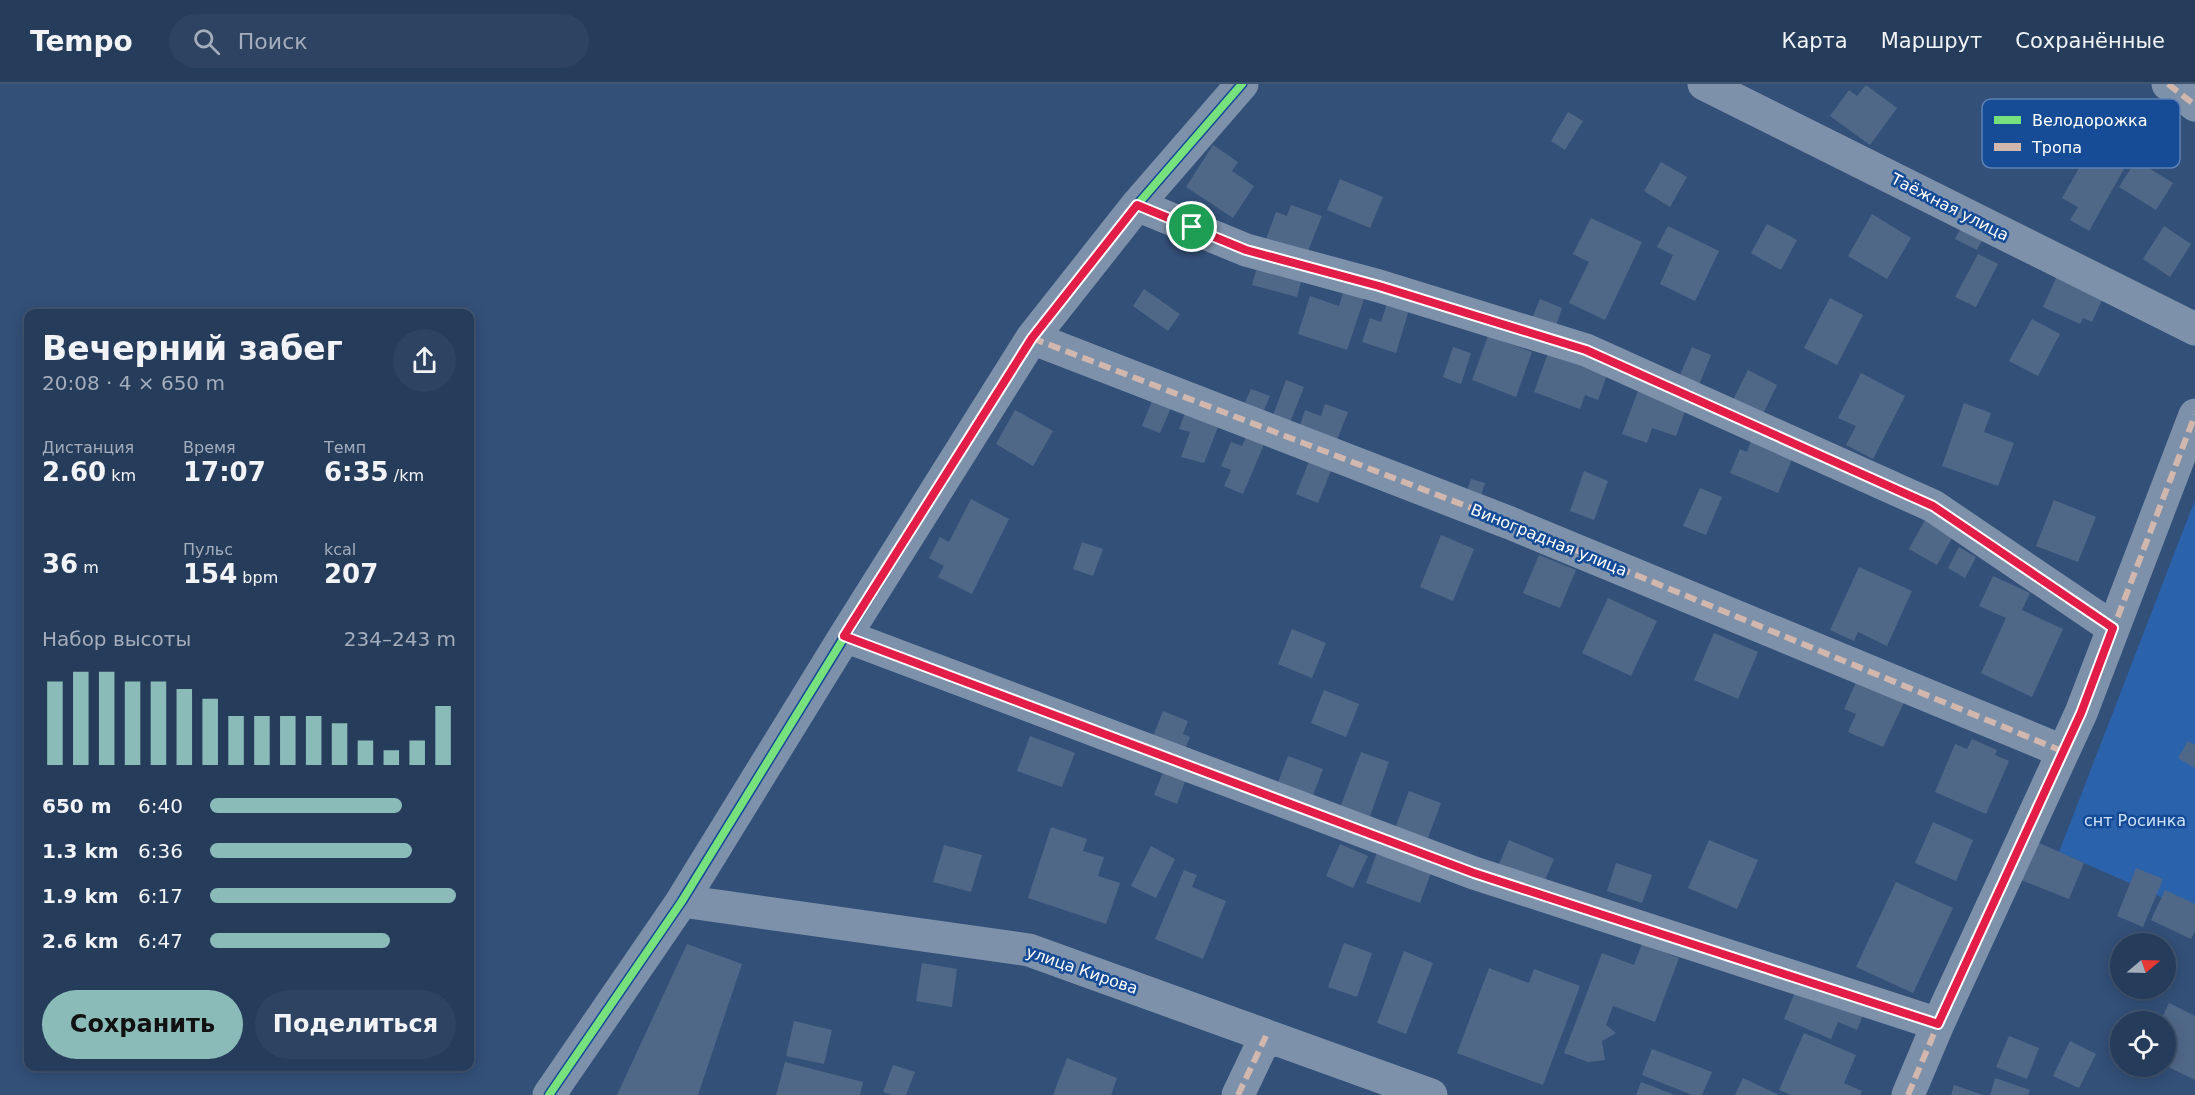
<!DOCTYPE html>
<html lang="ru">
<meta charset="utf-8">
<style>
:root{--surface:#263c5b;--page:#2e4361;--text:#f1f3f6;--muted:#a4adbb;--line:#425671;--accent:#8bbbb9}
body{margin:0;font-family:"DejaVu Sans",sans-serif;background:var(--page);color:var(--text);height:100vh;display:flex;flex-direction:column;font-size:22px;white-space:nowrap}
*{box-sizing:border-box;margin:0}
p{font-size:20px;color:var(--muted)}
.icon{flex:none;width:33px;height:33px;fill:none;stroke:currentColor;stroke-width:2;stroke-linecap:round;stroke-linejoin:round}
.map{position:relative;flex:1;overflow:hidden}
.details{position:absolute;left:24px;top:225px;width:450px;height:762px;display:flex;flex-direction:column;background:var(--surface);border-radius:12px;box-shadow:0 3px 15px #0003,0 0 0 2px var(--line)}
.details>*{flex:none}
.needle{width:39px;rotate:71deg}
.fabs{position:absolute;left:2110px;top:849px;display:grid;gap:12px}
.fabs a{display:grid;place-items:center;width:66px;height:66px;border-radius:50%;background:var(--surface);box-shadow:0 3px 15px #0003,0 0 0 2px var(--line);font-size:30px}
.pin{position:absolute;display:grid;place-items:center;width:51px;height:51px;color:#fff;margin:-26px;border:3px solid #fff;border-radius:50%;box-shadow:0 2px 6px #0007}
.round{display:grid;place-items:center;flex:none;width:63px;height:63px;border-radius:32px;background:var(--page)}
.headline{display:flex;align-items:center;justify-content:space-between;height:102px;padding:0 18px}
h1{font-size:33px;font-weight:700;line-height:45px}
.figures{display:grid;grid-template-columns:repeat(3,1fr);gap:9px;height:102px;padding:6px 18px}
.figures div{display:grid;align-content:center}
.figures b{font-size:26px;font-weight:700}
.figures small{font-size:16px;font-weight:400}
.figures p{font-size:16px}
.chart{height:168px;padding:12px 18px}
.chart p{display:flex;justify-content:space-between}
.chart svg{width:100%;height:108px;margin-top:6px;stroke:var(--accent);stroke-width:6}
.action{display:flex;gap:12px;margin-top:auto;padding:12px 18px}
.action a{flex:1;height:69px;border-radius:36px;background:var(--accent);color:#111;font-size:24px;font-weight:700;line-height:69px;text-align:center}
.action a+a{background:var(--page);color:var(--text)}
ul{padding:0 18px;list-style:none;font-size:20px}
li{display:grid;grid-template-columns:96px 72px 1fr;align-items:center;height:45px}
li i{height:15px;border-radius:8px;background:var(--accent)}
header{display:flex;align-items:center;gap:36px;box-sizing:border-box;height:84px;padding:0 30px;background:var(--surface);border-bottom:2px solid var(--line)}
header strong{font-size:28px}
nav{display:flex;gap:33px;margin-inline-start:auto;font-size:21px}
.search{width:420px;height:54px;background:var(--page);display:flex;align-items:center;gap:15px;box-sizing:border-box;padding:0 21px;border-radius:33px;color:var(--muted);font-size:22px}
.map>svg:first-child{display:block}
</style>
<header>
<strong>Tempo</strong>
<div class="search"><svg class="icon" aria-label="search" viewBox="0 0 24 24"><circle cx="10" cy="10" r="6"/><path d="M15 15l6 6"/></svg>Поиск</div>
<nav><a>Карта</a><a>Маршрут</a><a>Сохранённые</a></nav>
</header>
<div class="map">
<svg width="2195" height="1011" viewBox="0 0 2195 1011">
<rect width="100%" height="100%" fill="#335079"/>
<path fill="#2b62ac" d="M2195 416V828L2059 768Z"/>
<path fill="#506888" d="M1866 1 1897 24 1870 61 1830 32 1849 6 1857 12Z
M1568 28 1583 37 1565 66 1551 57Z
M1213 61 1238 78 1232 87 1254 102 1233 134 1186 103Z
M2090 65 2124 85 2089 147 2070 136 2078 123 2062 114Z
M2136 76 2173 99 2156 126 2119 103Z
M1661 78 1687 93 1670 123 1644 107Z
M1340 95 1383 113 1370 144 1327 126Z
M1291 121 1322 132 1304 177 1264 161 1276 128 1287 132Z
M1872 130 1911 154 1887 195 1848 172Z
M1591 134 1642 158 1605 236 1569 219 1589 178 1573 170Z
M1965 136 1987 147 1977 166 1955 155Z
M1767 140 1797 156 1781 186 1751 169Z
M1668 142 1719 167 1695 217 1660 200 1673 171 1657 163Z
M2164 142 2191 160 2170 193 2143 175Z
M1978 170 1998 180 1976 223 1955 213Z
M1257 183 1302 194 1297 213 1252 201Z
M2057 192 2102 216 2092 238 2083 234 2080 240 2043 223Z
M1345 202 1366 209 1347 266 1298 250 1310 212 1339 222Z
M1144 205 1180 230 1168 247 1133 222Z
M1830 214 1863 231 1837 281 1804 264Z
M1540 215 1562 224 1554 248 1530 239Z
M1387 220 1409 226 1396 269 1362 258 1370 234 1381 238Z
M2032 235 2060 250 2038 292 2009 277Z
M1488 252 1532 268 1516 313 1472 296Z
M1453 263 1471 269 1461 300 1443 293Z
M1692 263 1711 271 1697 306 1677 298Z
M1548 269 1607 291 1598 316 1585 311 1580 325 1534 308Z
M1748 286 1777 301 1761 334 1731 320Z
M1861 289 1905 312 1873 375 1846 361 1856 342 1838 334Z
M1286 296 1304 303 1289 341 1272 334Z
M1639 304 1687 322 1676 352 1652 344 1647 359 1622 350Z
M1251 305 1270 312 1261 333 1242 325Z
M1152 317 1171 324 1160 349 1142 342Z
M1964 319 1991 329 1984 348 2014 359 1998 402 1942 382Z
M1325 320 1348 328 1335 361 1298 347 1305 326 1321 332Z
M1015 326 1053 347 1033 382 996 360Z
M1185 329 1218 343 1204 379 1181 373 1190 348 1179 345Z
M1247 351 1265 358 1243 410 1224 402 1231 386 1221 382 1231 358 1242 362Z
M1751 357 1792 375 1778 409 1730 389 1740 365 1747 368Z
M1312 370 1334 379 1318 419 1296 410Z
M1584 387 1608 397 1594 436 1570 427Z
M1471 395 1485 399 1479 418 1465 413Z
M1700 404 1722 413 1706 451 1683 442Z
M971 415 1009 435 972 510 938 493 944 482 929 474 940 453 949 458Z
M2054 416 2096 433 2078 478 2036 462Z
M1925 436 1953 452 1937 481 1909 465Z
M1441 451 1474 465 1453 517 1420 503Z
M1082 458 1103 465 1093 492 1073 485Z
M1959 463 1976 473 1965 494 1948 484Z
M1539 471 1576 486 1560 524 1523 509Z
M1859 483 1912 507 1887 562 1858 548 1854 557 1830 546Z
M1993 492 2030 509 2022 526 2063 545 2032 613 1981 589 2006 534 1979 522Z
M1608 514 1657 537 1631 592 1582 569Z
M1292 545 1326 559 1312 594 1278 580Z
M1714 549 1758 568 1738 615 1694 596Z
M1859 592 1906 614 1883 663 1848 648 1856 630 1844 625Z
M1324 606 1359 620 1346 653 1311 639Z
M1163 627 1188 637 1183 650 1190 653 1183 670 1151 657Z
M1030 652 1075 669 1062 703 1017 687Z
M1972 655 1997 666 1995 671 2009 677 1986 730 1935 708 1955 660 1967 665Z
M2188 657 2195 661V684L2178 674Z
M1361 668 1389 678 1369 735 1340 724Z
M1288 672 1323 685 1312 714 1277 701Z
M1165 683 1187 692 1177 720 1154 711Z
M1409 707 1441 719 1426 759 1394 747Z
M1933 738 1973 756 1956 797 1915 779Z
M1051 743 1087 755 1083 767 1104 773 1098 792 1120 799 1106 840 1028 814Z
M1509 756 1554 775 1542 803 1497 785Z
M1709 756 1758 776 1737 825 1688 804Z
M2037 758 2084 779 2069 815 2021 796Z
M1340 760 1368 772 1353 804 1326 792Z
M944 761 982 771 971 808 933 798Z
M1151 762 1175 775 1156 814 1131 802Z
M1378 766 1432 786 1420 819 1366 799Z
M1616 779 1652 791 1642 819 1607 807Z
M2136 784 2163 795 2143 843 2117 832Z
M1184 786 1197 791 1192 803 1226 817 1203 875 1155 855Z
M1896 798 1953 824 1913 909 1856 883Z
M2165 806 2195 820V847L2191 855 2151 836Z
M1344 859 1372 869 1357 913 1328 903Z
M687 860 742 880 698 1011H617Z
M1642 860 1679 874 1655 938 1613 922 1606 941 1616 949 1602 957 1605 976 1588 978 1564 969 1602 869 1634 881Z
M1404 867 1433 879 1406 950 1377 939Z
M922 879 957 885 952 923 916 917Z
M1489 884 1529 899 1534 885 1580 902 1543 1001 1457 969Z
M1798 901 1864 928 1857 946 1838 938 1831 955 1784 935Z
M2169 919 2195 932V996L2166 982V938H2160Z
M794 937 832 946 824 980 786 972Z
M1804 949 1856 971 1844 999 1862 1007 1860 1011H1791L1779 1006Z
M2009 952 2039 964 2027 995 1996 983Z
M2070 957 2096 970 2079 1004 2053 992Z
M1652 965 1712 988 1702 1011H1692L1642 991Z
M1067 974 1117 994 1111 1011H1053Z
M785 978 863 998 860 1011H776Z
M893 981 915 988 906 1011H892L883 1008Z
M1743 994 1779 1011H1735Z
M1995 994 2030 1006 2028 1011H1990Z
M1641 998 1675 1011H1636Z
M1954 1001 1983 1011H1951Z"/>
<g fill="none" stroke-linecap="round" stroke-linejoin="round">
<path stroke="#7d91ab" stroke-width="33" d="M1704 0 2195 245
M2168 0 2195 21
M1137 121 1246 166 1379 202 1586 266 1933 422 2113 544
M1032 254 1510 439 2062 667
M845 552 1474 789 1938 940
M682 817 1029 866 1431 1011
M549 1011 682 817 845 552 1032 254 1137 121 1242 0
M1238 1011 1266 952
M1908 1011 1938 940 2081 629 2195 331"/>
<path stroke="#d1b7ad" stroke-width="6" stroke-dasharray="12 6" stroke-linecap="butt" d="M2168 0 2195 21
M1137 121 1246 166 1379 202 1586 266 1933 422 2113 544
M1032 254 1510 439 2062 667
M1238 1011 1266 952
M1908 1011 1938 940 2081 629 2195 331"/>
<defs>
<path id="cycleway" d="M845 552 1474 789 1938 940
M549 1011 682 817 845 552 1032 254 1137 121 1242 0"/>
</defs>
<use href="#cycleway" stroke="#164b96" stroke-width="11"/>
<use href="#cycleway" stroke="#77e17e" stroke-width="8"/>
</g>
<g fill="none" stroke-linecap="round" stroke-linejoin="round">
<defs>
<path id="route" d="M1137 121 1246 166 1379 202 1586 266 1933 422 2113 544 2081 629 1938 940 1474 789 844 552 1032 254Z"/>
</defs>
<use href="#route" stroke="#fff" stroke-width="12"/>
<use href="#route" stroke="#e11d48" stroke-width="8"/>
</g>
<g text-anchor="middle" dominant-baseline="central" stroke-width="5" stroke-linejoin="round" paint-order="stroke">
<g font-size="16" fill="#fff" stroke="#164b96">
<text transform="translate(1950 123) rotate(27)">Таёжная улица</text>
<text transform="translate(1549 456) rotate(22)">Виноградная улица</text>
<text transform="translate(1082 886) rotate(19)">улица Кирова</text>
</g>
<g font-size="16" fill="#cfe2fc" stroke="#164b96">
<text x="2135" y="736">снт Росинка</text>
</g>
</g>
<rect x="1982" y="15" width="198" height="69" rx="9" fill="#164b96" stroke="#5c81b6" stroke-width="1.5"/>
<rect x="1994" y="32" width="27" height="8" fill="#77e17e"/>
<rect x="1994" y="59" width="27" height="8" fill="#d1b7ad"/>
<g font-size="16" fill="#fff">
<text x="2032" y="42">Велодорожка</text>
<text x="2032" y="69">Тропа</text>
</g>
</svg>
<div class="fabs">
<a><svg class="needle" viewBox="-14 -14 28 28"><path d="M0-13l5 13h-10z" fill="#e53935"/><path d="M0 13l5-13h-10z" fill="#a4adbb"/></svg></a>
<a><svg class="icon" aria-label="locate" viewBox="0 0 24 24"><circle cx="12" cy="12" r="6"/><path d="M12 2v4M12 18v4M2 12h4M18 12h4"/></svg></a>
</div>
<div class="pin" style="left:1192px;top:143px;background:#1e9e55"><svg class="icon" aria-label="arrive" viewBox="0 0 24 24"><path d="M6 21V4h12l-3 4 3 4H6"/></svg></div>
<section class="details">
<div class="headline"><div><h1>Вечерний забег</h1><p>20:08 · 4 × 650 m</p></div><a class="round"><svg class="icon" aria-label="share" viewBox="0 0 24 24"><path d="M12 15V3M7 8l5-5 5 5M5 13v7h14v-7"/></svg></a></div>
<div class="figures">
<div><p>Дистанция</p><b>2.60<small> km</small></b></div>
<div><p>Время</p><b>17:07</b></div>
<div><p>Темп</p><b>6:35<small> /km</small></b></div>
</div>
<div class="figures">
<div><b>36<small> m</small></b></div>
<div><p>Пульс</p><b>154<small> bpm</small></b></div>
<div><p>kcal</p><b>207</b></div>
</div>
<div class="chart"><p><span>Набор высоты</span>234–243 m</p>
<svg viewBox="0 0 160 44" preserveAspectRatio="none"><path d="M5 44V10M15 44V6M25 44V6M35 44V10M45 44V10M55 44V13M65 44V17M75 44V24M85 44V24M95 44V24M105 44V24M115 44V27M125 44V34M135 44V38M145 44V34M155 44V20"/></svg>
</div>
<ul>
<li><b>650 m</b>6:40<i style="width:78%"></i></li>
<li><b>1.3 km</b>6:36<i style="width:82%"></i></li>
<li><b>1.9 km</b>6:17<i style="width:100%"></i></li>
<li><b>2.6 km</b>6:47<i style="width:73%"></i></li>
</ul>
<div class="action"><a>Сохранить</a><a>Поделиться</a></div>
</section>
</div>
